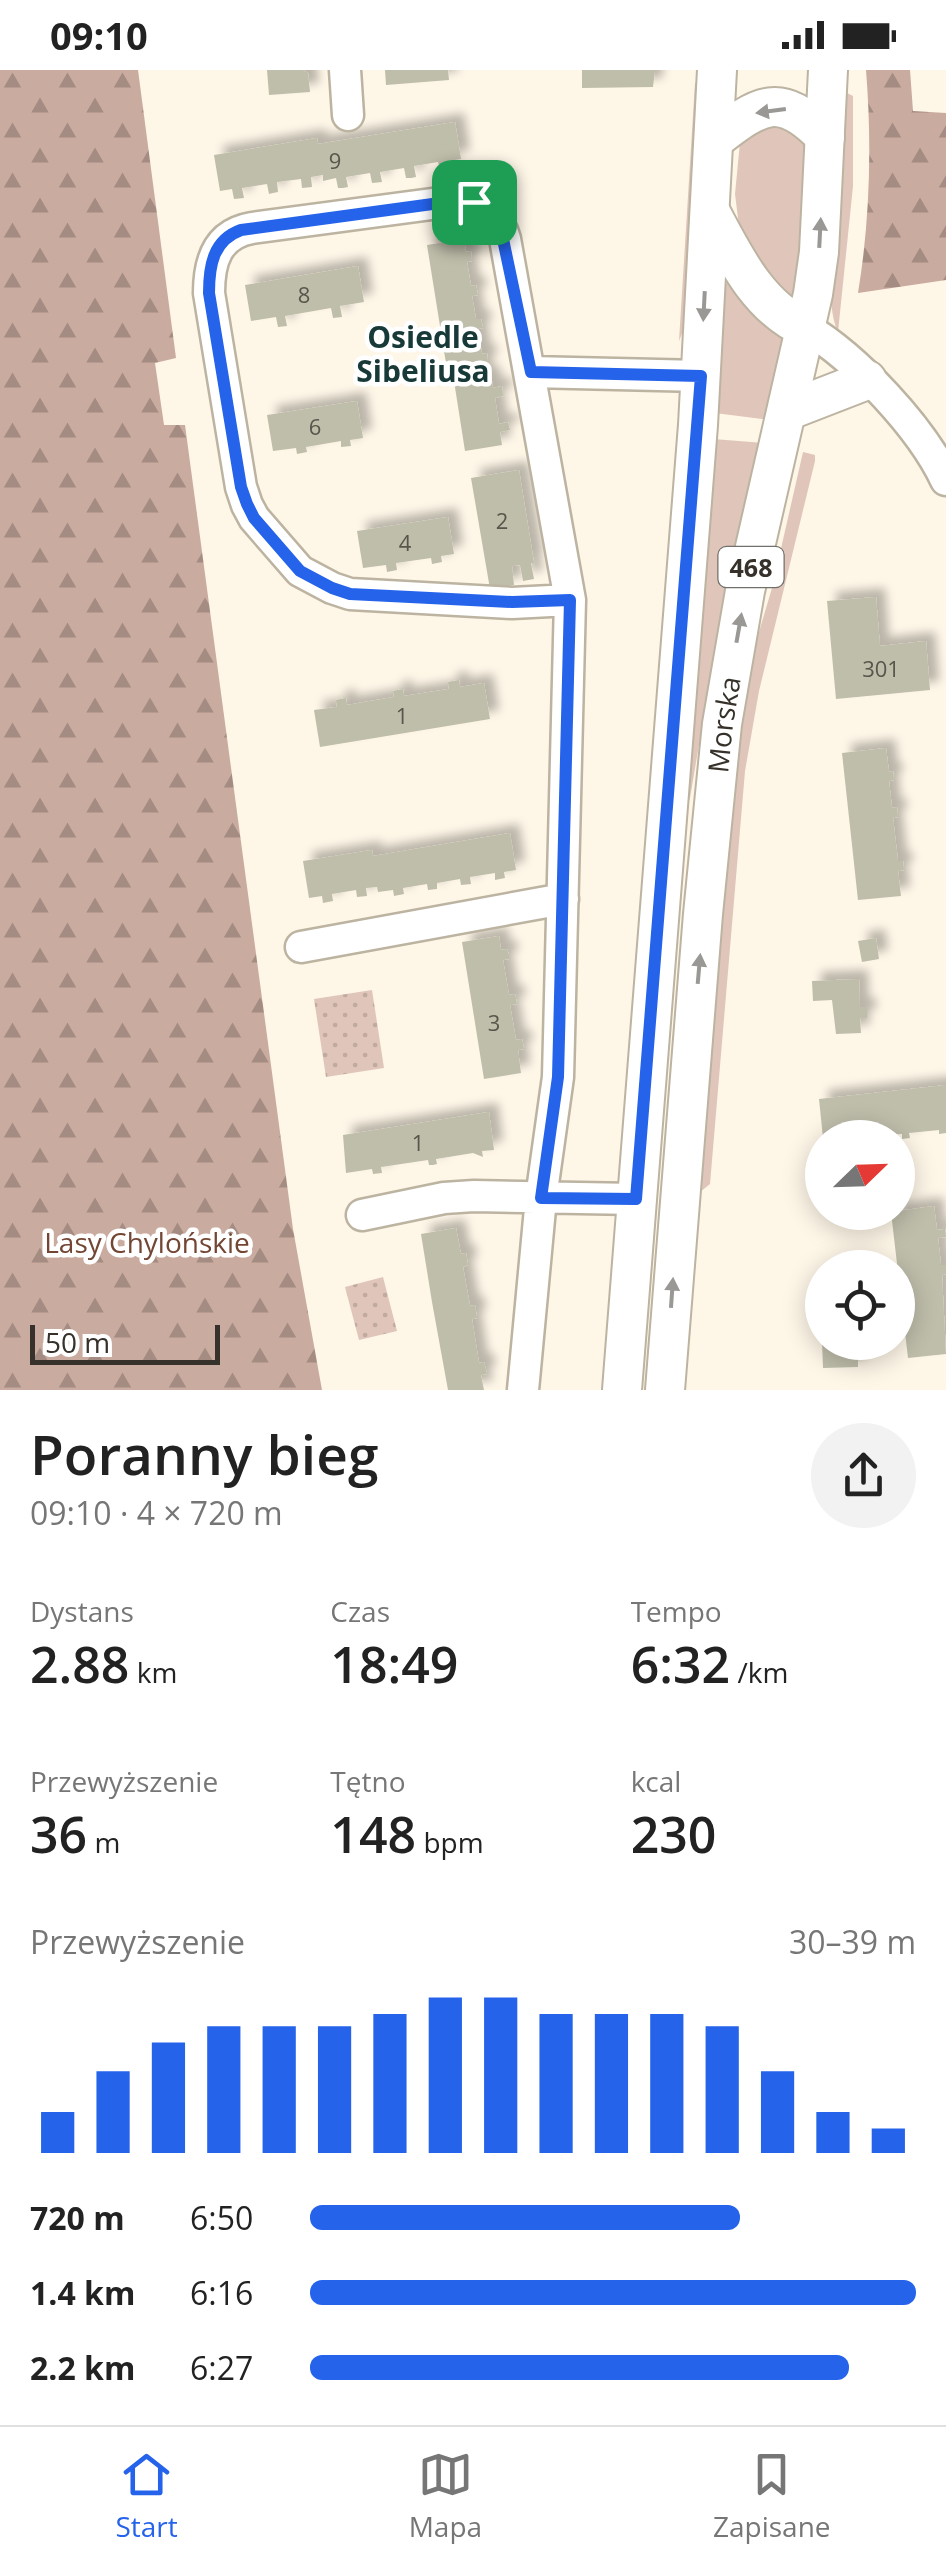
<!DOCTYPE html>
<html lang="pl">
<meta charset="utf-8">
<style>
:root{--surface:#fff;--page:#f2f2f2;--text:#222;--muted:#767676;--line:#e0e0e0;--accent:#2563eb}
body{margin:0;font-family:"Open Sans",sans-serif;background:var(--page);color:var(--text);height:100vh;display:flex;flex-direction:column;font-size:38px;white-space:nowrap}
*{box-sizing:border-box;margin:0}
p{font-size:32px;color:var(--muted)}
.icon{flex:none;width:55px;height:55px;fill:none;stroke:currentColor;stroke-width:2;stroke-linecap:round;stroke-linejoin:round}
.map{position:relative;height:1320px;overflow:hidden}
.details{display:flex;flex-direction:column;background:var(--surface);flex:1}
.details>*{flex:none}
.needle{width:65px;rotate:67deg}
.controls{position:absolute;left:805px;top:1050px;display:grid;gap:20px}
.controls a{display:grid;place-items:center;width:110px;height:110px;border-radius:50%;background:var(--surface);box-shadow:0 5px 25px #0003;font-size:50px}
.scale{position:absolute;left:30px;bottom:25px;width:190px;box-sizing:border-box;padding-left:10px;border:5px solid #36322b;border-top:0;font-size:28px;line-height:35px;white-space:nowrap;color:#36322b;-webkit-text-stroke:8px #fff;paint-order:stroke}
.pin{position:absolute;display:grid;place-items:center;width:85px;height:85px;color:#fff;margin:-42px;border-radius:20px;box-shadow:0 5px 15px #0006}
.round{display:grid;place-items:center;flex:none;width:105px;height:105px;border-radius:52px;background:var(--page)}
.head{display:flex;align-items:center;justify-content:space-between;height:170px;padding:0 30px}
h1{font-size:55px;font-weight:600;line-height:75px}
.metrics{display:grid;grid-template-columns:repeat(3,1fr);gap:15px;height:170px;padding:10px 30px}
.metrics div{display:grid;align-content:center}
.metrics b{font-size:50px;font-weight:600}
.metrics small{font-size:28px;font-weight:400}
.metrics p{font-size:28px}
.chart{height:280px;padding:20px 30px}
.chart p{display:flex;justify-content:space-between}
.chart svg{width:100%;height:180px;margin-top:10px;stroke:var(--accent);stroke-width:6}
ul{padding:0 30px;list-style:none;font-size:32px}
li{display:grid;grid-template-columns:160px 120px 1fr;align-items:center;height:75px}
li i{height:25px;border-radius:12px;background:var(--accent)}
.status{display:flex;justify-content:space-between;align-items:center;height:70px;padding:0 50px;background:var(--surface);direction:ltr}
.status svg{height:28px;fill:currentColor}
.menu{display:flex;justify-content:space-around;align-items:center;height:140px;border-top:2px solid var(--line);background:var(--surface);font-size:28px;color:var(--muted)}
.menu a{display:grid;justify-items:center;gap:5px}
.menu .active{color:var(--accent)}
.map>svg:first-child{display:block}
</style>
<div class="status"><b>09:10</b><svg viewBox="0 0 49 12"><path d="M0 12V9h3v3zM5 12V6h3v6zM10 12V3h3v9zM15 12V0h3v12zM26 1h20v11H26zM47 4h2v5h-2z"/></svg></div>
<div class="map">
<svg width="946" height="1320" viewBox="0 0 946 1320">
<defs>
<pattern id="forest-firs" width="22" height="20" patternUnits="userSpaceOnUse" patternTransform="scale(2.5)"><rect width="22" height="20" fill="#caab9f"/><path d="M5 1l3.5 6h-7zM16 11l3.5 6h-7z" fill="#a58c82"/></pattern>
<pattern id="park-dots" width="8" height="8" patternUnits="userSpaceOnUse" patternTransform="scale(2.5)"><rect width="8" height="8" fill="#e0c5ba"/><path d="M2 2h.1M6 6h.1" fill="none" stroke="#c1aaa0" stroke-width="1.8" stroke-linecap="round"/></pattern>
<filter id="shadow"><feDropShadow dx="9" dy="-9" stdDeviation="5" flood-color="#0004"/></filter>
</defs>
<rect width="100%" height="100%" fill="#fef6e7"/>
<path fill="#e0c5ba" d="M695 13 701 14 685 256 679 271Z
M845 22 853 26V116L838 262C822 226 838 172 841 131 844 95 844 58 845 22Z
M773 50 804 67 811 88 796 227 787 238 740 164 735 124 740 72Z
M727 213 763 253 788 271 770 350 715 343 723 215Z
M713 369 764 373 714 586 690 728 684 743Z
M803 382 815 385V391L759 621 745 701 710 1114 695 1126 741 623 772 518Z"/>
<path fill="url(#forest-firs)" d="M0 0H138L176 288 155 293 164 355H185L293 1159 322 1320H0Z
M866 0H910L913 41 946 43V210L858 223C870 151 872 73 866 0Z"/>
<path fill="url(#park-dots)" d="M372 920 384 998 326 1007 314 929Z
M383 1207 397 1261 359 1270 345 1217Z"/>
<path fill="#bfbeab" filter="url(#shadow)" d="M267 0H303L308 3 310 22 269 25Z
M385 0H448L449 10 386 15Z
M582 0H655L653 17 582 18Z
M455 52 461 89 448 91 450 101 440 102 438 92 414 96 416 107 411 108H406L404 98 380 102 382 112 372 113 370 103 346 107 348 117 343 118H338L336 108 323 111V105L311 107 312 117 302 118 301 109 277 112 278 122 273 123 269 124 267 114 242 118 244 128 234 129 232 119 220 121 214 85 317 68 318 74Z
M464 169 466 182 471 181 472 191 467 192 471 216 476 215 478 225 472 226 476 249H481L483 258 478 259 482 284 487 283 488 293H483L485 306 491 305 493 318 502 316 503 326 495 328 499 354 508 352 510 360 500 362 502 375 465 381 454 311 449 312 427 175Z
M358 196 364 232 340 236 342 247 333 248 331 238 285 246 287 256 278 257 276 247 251 251 245 215Z
M357 331 363 368 350 370 351 376 341 377V371L306 377 307 382 297 384 296 378 273 381 267 345Z
M519 400 534 493H531L534 509 523 511 520 495 512 496 514 515 490 519 471 408Z
M448 447 454 484 441 486 442 492 432 494 431 488 396 493 397 500 387 502 386 495 363 498 357 461Z
M876 527 880 576 926 571 930 620 836 629 827 531Z
M459 610 460 617 484 613 490 649 320 677 314 640 337 637 336 630 346 628 347 635 394 627 393 621 403 619 404 626 449 619 448 612Z
M886 678 889 702 893 701 894 710 889 711 892 738 897 737 898 747 893 748 898 791H903L904 800 898 801 901 826 858 830 842 683Z
M510 763 516 800 504 802 505 808 495 810V803L470 807 471 814 461 815 460 809 437 813V819L428 820 427 814 403 818 404 824 394 826 393 820 378 822 377 817 366 818 367 826 357 827 356 820 332 824 333 831 323 833 322 826 309 828 303 791 372 780 373 786Z
M499 866 501 880 507 879 509 885V889L503 890 509 925 515 924 517 934 510 935 516 970 522 969 524 979 518 980 521 1003 484 1009 462 872Z
M876 868 879 889 862 892 858 871Z
M859 909 860 937H867V948H860L861 963 836 964 832 930 813 931 812 911Z
M946 1015V1063L939 1064V1060L909 1063 910 1068 902 1069V1064L823 1068 819 1029Z
M489 1042 494 1080 482 1081 483 1087 473 1083 436 1089 437 1094 433 1095H429L428 1090 381 1097 382 1103 373 1104 372 1099 346 1103 343 1065Z
M934 1136 937 1160 945 1159 946 1167 938 1168 941 1195H946V1204L942 1205 946 1284 908 1288 891 1142Z
M456 1158 461 1184 466 1183 468 1195 463 1197 470 1236 475 1235 477 1248 472 1249 479 1293 484 1292 487 1304 481 1305 484 1320H448L432 1232 421 1164Z
M822 1272 865 1274V1289H858V1297L823 1298Z"/>
<g fill="none" stroke-linecap="round" stroke-linejoin="round">
<defs>
<path id="minor" d="M345 0 348 45
M806 258C856 288 921 357 946 410
M531 302 701 306
M301 877 563 829
M362 1145 444 1128 474 1126 636 1129
M523 1320 541 1128 558 1007 570 530 505 169C498 146 487 134 462 130L252 158C217 164 209 191 209 223L241 417 247 435 254 448 300 501 332 518 350 524 512 533 570 530"/>
<g id="major">
<path d="M714 70C760 34 780 20 825 67"/>
<path d="M710 141C733 184 758 238 806 258"/>
<path d="M787 341 867 310"/>
<path d="M622 1320 698 355 717 0"/>
<path id="s1" d="M665 1320 703 844 722 654 745 521 813 224 819 182 828 0"/>
</g>
</defs>
<use href="#minor" stroke="#bcb3a1" stroke-width="35"/>
<use href="#major" stroke="#bcb3a1" stroke-width="42"/>
<use href="#minor" stroke="#fff" stroke-width="30"/>
<use href="#major" stroke="#fff" stroke-width="38"/>
</g>
<defs><path id="oneway-solid" d="M-6-.8H1V-3.2L6.5 0L1 3.2V.8H-6Z" transform="scale(2.5)"/></defs>
<g fill="#9a9895">
<use href="#oneway-solid" transform="translate(771 41) rotate(172)"/>
<use href="#oneway-solid" transform="translate(820 163) rotate(-87)"/>
<use href="#oneway-solid" transform="translate(704 236) rotate(93)"/>
<use href="#oneway-solid" transform="translate(739 558) rotate(-80)"/>
<use href="#oneway-solid" transform="translate(699 899) rotate(-85)"/>
<use href="#oneway-solid" transform="translate(672 1223) rotate(-86)"/>
</g>
<g fill="none" stroke-linecap="round" stroke-linejoin="round">
<defs>
<path id="route" d="M462 130 486 137 500 155 531 302 701 306 636 1129 541 1128 558 1007 570 530 512 532 350 524 332 518 300 501 254 448 247 434 241 417 209 223C209 196 213 170 241 160Z"/>
</defs>
<use href="#route" stroke="#fff" stroke-width="20"/>
<use href="#route" stroke="#2563eb" stroke-width="12"/>
</g>
<g text-anchor="middle" dominant-baseline="central" stroke-width="9" stroke-linejoin="round" paint-order="stroke">
<g font-size="22" fill="#58554b">
<text x="335" y="90">9</text>
<text x="304" y="224">8</text>
<text x="315" y="356">6</text>
<text x="502" y="450">2</text>
<text x="405" y="472">4</text>
<text x="881" y="598">301</text>
<text x="402" y="645">1</text>
<text x="494" y="952">3</text>
<text x="418" y="1072">1</text>
</g>
<rect fill="#fff" stroke="#72706b" stroke-width="2.5" x="718.5" y="477" width="65" height="40" rx="8"/>
<g font-size="25" font-weight="bold" fill="#36322b">
<text x="751" y="497">468</text>
</g>
<g font-size="28" fill="#36322b" stroke="#fff">
<text stroke="none"><textPath href="#s1" startOffset="668">Morska</textPath></text>
</g>
<g font-size="28" fill="#734533" stroke="#fff">
<text x="147" y="1172">Lasy Chylońskie</text>
</g>
<g font-size="30" font-weight="bold" fill="#173937" stroke="#fff">
<text x="423" y="266">Osiedle<tspan x="423" dy="34">Sibeliusa</tspan></text>
</g>
</g>
</svg>
<div class="controls">
<a><svg class="needle" viewBox="-14 -14 28 28"><path d="M0-13l5 13h-10z" fill="#e53935"/><path d="M0 13l5-13h-10z" fill="#767676"/></svg></a>
<a><svg class="icon" aria-label="locate" viewBox="0 0 24 24"><circle cx="12" cy="12" r="6"/><path d="M12 2v4M12 18v4M2 12h4M18 12h4"/></svg></a>
</div>
<div class="scale">50 m</div>
<div class="pin" style="left:474px;top:132px;background:#1e9e55"><svg class="icon" aria-label="arrive" viewBox="0 0 24 24"><path d="M6 21V4h12l-3 4 3 4H6"/></svg></div>
</div>
<section class="details">
<div class="head"><div><h1>Poranny bieg</h1><p>09:10 · 4 × 720 m</p></div><a class="round"><svg class="icon" aria-label="share" viewBox="0 0 24 24"><path d="M12 15V3M7 8l5-5 5 5M5 13v7h14v-7"/></svg></a></div>
<div class="metrics">
<div><p>Dystans</p><b>2.88<small> km</small></b></div>
<div><p>Czas</p><b>18:49</b></div>
<div><p>Tempo</p><b>6:32<small> /km</small></b></div>
</div>
<div class="metrics">
<div><p>Przewyższenie</p><b>36<small> m</small></b></div>
<div><p>Tętno</p><b>148<small> bpm</small></b></div>
<div><p>kcal</p><b>230</b></div>
</div>
<div class="chart"><p><span>Przewyższenie</span>30–39 m</p>
<svg viewBox="0 0 160 44" preserveAspectRatio="none"><path d="M5 44V34M15 44V24M25 44V17M35 44V13M45 44V13M55 44V13M65 44V10M75 44V6M85 44V6M95 44V10M105 44V10M115 44V10M125 44V13M135 44V24M145 44V34M155 44V38"/></svg>
</div>
<ul>
<li><b>720 m</b>6:50<i style="width:71%"></i></li>
<li><b>1.4 km</b>6:16<i style="width:100%"></i></li>
<li><b>2.2 km</b>6:27<i style="width:89%"></i></li>
</ul>
</section>
<nav class="menu">
<a class="active"><svg class="icon" aria-label="home" viewBox="0 0 24 24"><path d="M3 11l9-7 9 7M6 9v11h12V9"/></svg>Start</a>
<a><svg class="icon" aria-label="map" viewBox="0 0 24 24"><path d="M3 6l6-2 6 2 6-2v14l-6 2-6-2-6 2zM9 4v14M15 6v14"/></svg>Mapa</a>
<a><svg class="icon" aria-label="saved" viewBox="0 0 24 24"><path d="M7 4h10v16l-5-4-5 4z"/></svg>Zapisane</a>
</nav>
